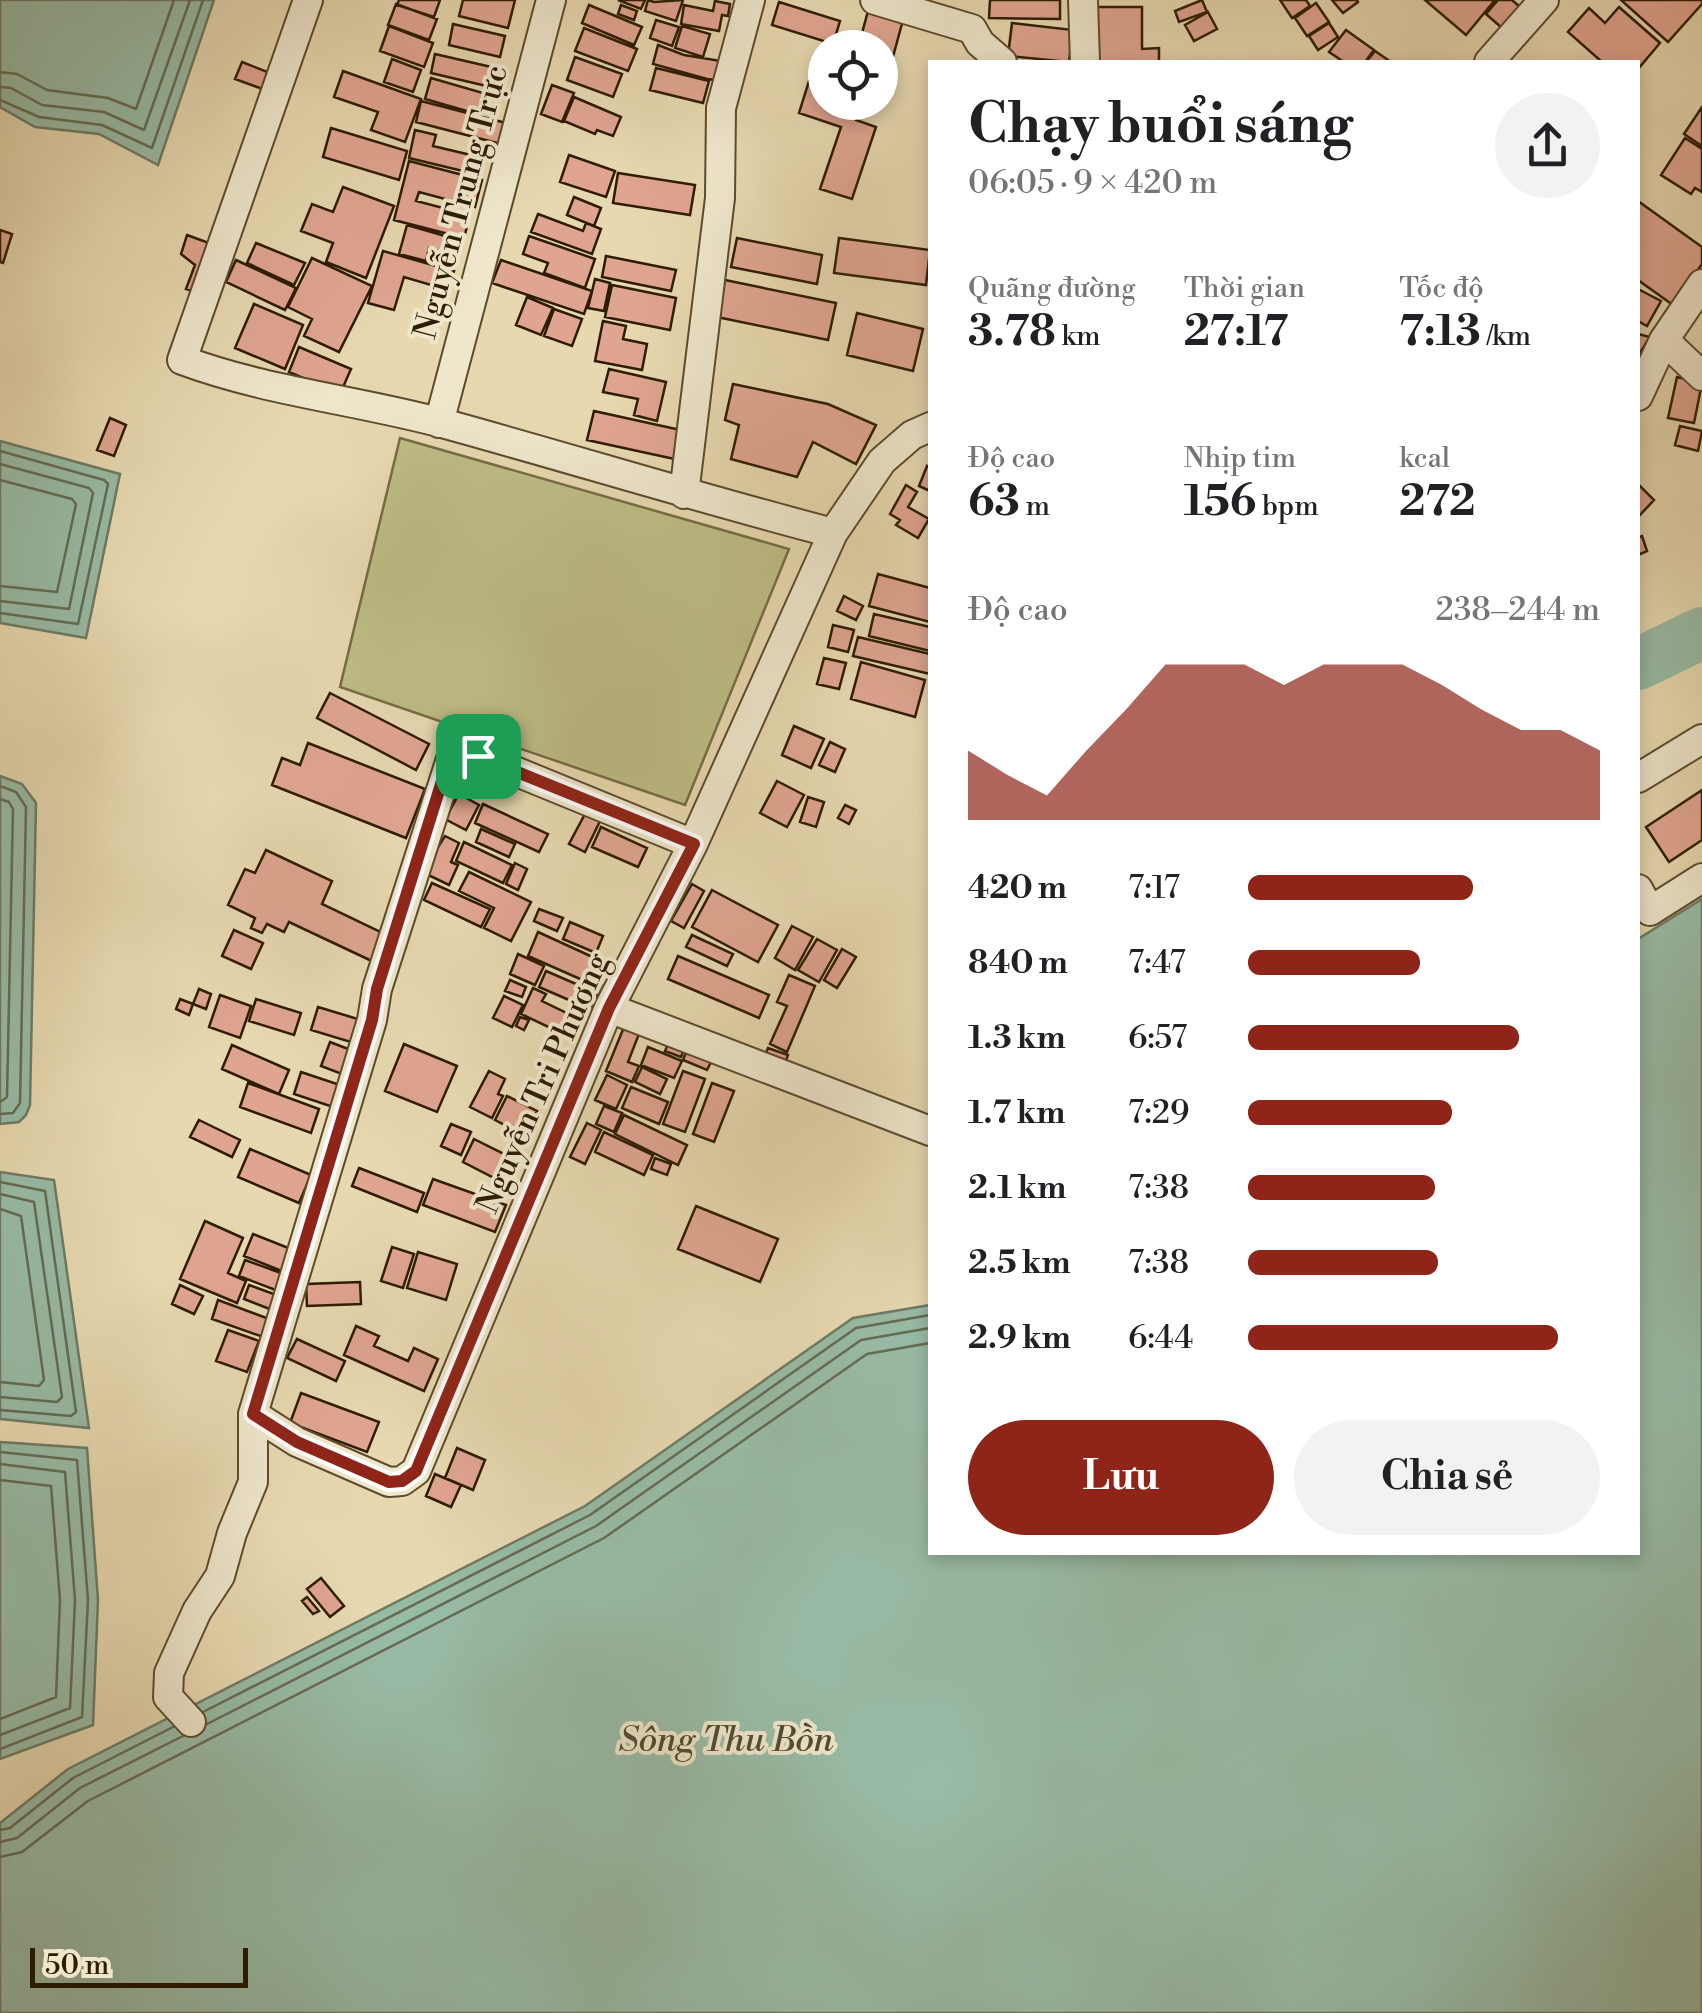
<!DOCTYPE html>
<html lang="vi">
<meta charset="utf-8">
<style>
:root{--surface:#fff;--page:#f2f2f2;--text:#202124;--muted:#757577;--accent:#8f2418}
body{margin:0;font-family:"Libre Bodoni",serif;background:var(--page);color:var(--text);height:100vh;display:flex;flex-direction:column;font-size:38px;white-space:nowrap}
*{box-sizing:border-box;margin:0}
p{font-size:32px;color:var(--muted)}
.icon{flex:none;width:55px;height:55px;fill:none;stroke:currentColor;stroke-width:2;stroke-linecap:round;stroke-linejoin:round}
.map{position:relative;flex:1;overflow:hidden}
.drawer{position:absolute;left:928px;top:60px;width:712px;height:1495px;display:flex;flex-direction:column;background:var(--surface);border-radius:0px;box-shadow:0 5px 15px #0003}
.drawer>*{flex:none}
.fabs{position:absolute;left:808px;top:30px;display:grid;gap:20px}
.fabs a{display:grid;place-items:center;width:90px;height:90px;border-radius:50%;background:var(--surface);box-shadow:0 5px 15px #0003;font-size:50px}
.scale{position:absolute;left:30px;bottom:25px;width:218px;box-sizing:border-box;padding-left:10px;border:5px solid #2e1c01;border-top:0;font-size:28px;line-height:35px;white-space:nowrap;color:#2e1c01;-webkit-text-stroke:8px #efe6cc;paint-order:stroke}
.pin{position:absolute;display:grid;place-items:center;width:85px;height:85px;color:#fff;margin:-42px;border-radius:20px;box-shadow:0 5px 15px #0006}
.round{display:grid;place-items:center;flex:none;width:105px;height:105px;border-radius:52px;background:var(--page)}
.head{display:flex;align-items:center;justify-content:space-between;height:170px;padding:0 40px}
h1{font-size:55px;font-weight:800;line-height:75px}
.figures{display:grid;grid-template-columns:repeat(3,1fr);gap:15px;height:170px;padding:10px 40px}
.figures div{display:grid;align-content:center}
.figures b{font-size:42px;font-weight:800}
.figures small{font-size:28px;font-weight:400}
.figures p{font-size:28px}
.chart{height:280px;padding:20px 40px}
.chart p{display:flex;justify-content:space-between}
.chart svg{width:100%;height:180px;margin-top:10px;fill:var(--accent);opacity:.7}
.action{display:flex;gap:20px;margin-top:auto;padding:20px 40px}
.action a{flex:1;height:115px;border-radius:60px;background:var(--accent);color:#fff;font-size:40px;font-weight:800;line-height:115px;text-align:center}
.action a+a{background:var(--page);color:var(--text)}
ul{padding:0 40px;list-style:none;font-size:32px}
li{display:grid;grid-template-columns:160px 120px 1fr;align-items:center;height:75px}
li i{height:25px;border-radius:12px;background:var(--accent)}
.map>svg:first-child{display:block}
</style>
<div class="map">
<svg width="1702" height="2013" viewBox="0 0 1702 2013">
<rect width="100%" height="100%" fill="#e7d8b0"/>
<filter id="stains"><feTurbulence type="fractalNoise" baseFrequency=".002" numOctaves="4"/><feColorMatrix values="0 0 0 0 .2 0 0 0 0 .09 0 0 0 0 .02 0 0 0 .5 -.17"/></filter>
<radialGradient id="worn" r=".72"><stop offset=".6" stop-color="#630" stop-opacity="0"/><stop offset="1" stop-color="#630" stop-opacity=".3"/></radialGradient>
<path fill="#bdbc86" stroke="#766c44" stroke-width="2.5" d="M400 438 789 549 685 805 340 687Z"/>
<path fill="#98bba6" stroke="#6e7b64" stroke-width="2.5" d="M0 0H214L158 165 99 134 35 127 0 107Z
M0 441 120 474 86 638 0 623Z
M0 776 22 784 36 803 30 1105 26 1115 19 1122 0 1124Z
M1702 899V2013H0V1823L68 1769 585 1506 853 1318 930 1305V1552H1638V939Z
M0 1172 54 1180 89 1428 0 1419Z
M0 1442 87 1448 98 1600 93 1725 0 1759Z"/>
<g fill="none" stroke-linecap="round" stroke-linejoin="round">
<path stroke="#636c54" stroke-width="2.5" d="M0 72 17 74 47 90 108 98 136 109 174 0
M0 87 11 88 42 105 104 112 144 130 190 0
M0 100 39 117 102 125 152 148 203 0
M0 451 104 480 108 484 78 624 0 613
M0 464 89 488 93 493 69 609 0 601
M0 480 72 499 76 504 57 592 0 586
M0 786 16 792 26 807 20 1103 13 1113 0 1114
M0 799 9 802 13 809 7 1097 0 1102
M0 1182 45 1191 76 1412 71 1416 0 1410
M0 1194 34 1202 62 1397 57 1402 0 1397
M0 1209 21 1216 44 1380 39 1386 0 1382
M0 1452 77 1460 88 1600 82 1717 0 1749
M0 1464 65 1472 75 1600 70 1708 0 1735
M0 1480 51 1486 60 1600 56 1697 0 1719
M203 1712 590 1515 856 1328 930 1315
M207 1724 596 1526 861 1340 930 1328
M0 1830 10 1828 73 1778 173 1727
M0 1842 17 1838 80 1788 183 1736
M0 1857 22 1852 88 1801 604 1538 867 1354 930 1343"/>
<path stroke="#98bba6" stroke-width="52" d="M1638 664 1702 633"/>
</g>
<path fill="#e0a590" stroke="#2e1c01" stroke-width="2.5" d="M399 0H440L434 17 397 5Z
M463 0H515L508 28 459 16Z
M618 0H645L641 9Z
M648 0 654 2 683 0 676 21 645 11Z
M990 0H1060V19L989 18Z
M1202 0 1207 12 1179 22 1175 11Z
M1280 0H1306L1310 6 1292 18Z
M1332 0H1357L1358 2 1343 13Z
M1425 0H1495L1466 35Z
M1498 0H1512L1520 7 1502 28 1486 14Z
M1621 0H1702V4L1668 42Z
M715 1 730 4 728 16 722 15 719 31 681 24 684 5 713 11Z
M779 2 840 21 833 44 772 25Z
M1316 3 1329 22 1307 36 1295 18Z
M396 4 437 19 429 40 388 25Z
M589 5 642 27 634 45 582 23Z
M621 5 637 11 634 20 618 14Z
M1090 7H1142V49L1159 48V62H1090Z
M1619 7 1660 43 1638 69V62H1602L1568 32 1589 8 1605 23Z
M868 11 903 20 888 75 880 73V48H858Z
M1208 12 1217 29 1194 41 1185 25Z
M656 20 679 27 672 46 650 38Z
M1012 23 1073 30 1069 62 1008 56Z
M1329 23 1338 37 1318 50 1309 36Z
M453 24 505 36 500 57 449 45Z
M389 26 433 43 424 67 380 51Z
M682 26 710 34 703 57 675 48Z
M584 28 637 49 628 71 575 51Z
M1346 30 1374 50 1365 62H1344L1329 52Z
M825 44 839 48H825V82L816 80Z
M658 45 684 55 727 62 726 81 707 79 653 64Z
M1375 51 1391 62H1366Z
M435 54 500 69 495 88 431 73Z
M575 57 622 74 613 97 567 80Z
M392 59 421 70 413 92 384 82Z
M242 62 275 75 268 91 235 79Z
M656 68 709 81 703 103 650 90Z
M343 71 421 99 405 142 371 130 378 112 334 97Z
M431 78 483 93 477 114 425 99Z
M809 81 825 86V102H862L856 120 876 127 852 199 820 189 841 127 799 113Z
M552 85 574 93 562 122 541 114Z
M574 97 621 117 613 136 597 130 595 134 564 121Z
M421 101 506 123 501 144 416 122Z
M1702 107V146L1684 134Z
M331 128 407 151 399 180 323 157Z
M415 130 436 135 433 146 475 156 471 173 409 158Z
M1685 138 1702 149V192L1695 188 1691 194 1661 175Z
M569 155 615 171 606 197 560 182Z
M409 161 482 180 475 207 419 192 416 201 470 215 464 238 394 220Z
M618 173 695 185 690 215 613 203Z
M343 187 394 206 366 278 326 262 333 243 301 231 312 204 333 212Z
M574 197 601 208 594 226 567 215Z
M1638 201 1702 247V264L1673 305 1638 280Z
M538 214 583 231 586 223 601 229 592 254 531 232Z
M407 225 459 240 455 256 429 248 426 261 399 254Z
M0 230 12 234 3 263 0 262Z
M187 235 217 246 199 293 186 289 195 265 181 254Z
M529 236 595 259 585 288 544 273 548 263 523 254Z
M737 238 822 255 817 284 731 267Z
M839 238 930 250 926 285 834 273Z
M256 243 305 263 294 285 247 263Z
M383 251 454 271 448 290 404 277 394 310 368 303Z
M606 256 676 270 671 291 602 277Z
M312 258 372 286 339 352 304 336 312 319 288 307Z
M236 260 296 288 285 310 226 282Z
M501 260 592 291 584 314 492 283Z
M595 279 610 283 604 311 588 308Z
M725 280 836 303 828 340 717 317Z
M612 285 676 298 670 330 605 317Z
M1638 289 1661 301 1647 326 1638 321Z
M527 297 553 308 541 335 516 325Z
M254 304 303 325 285 369 235 348Z
M554 309 582 319 572 346 544 336Z
M857 313 923 329 913 371 847 355Z
M603 321 626 326 623 339 647 344 642 370 595 361Z
M1638 334 1650 337 1638 356Z
M299 347 351 369 340 394 289 372Z
M609 369 666 382 657 421 634 415 638 399 603 392Z
M1677 377 1702 383 1694 423 1668 418Z
M733 384 828 404 876 425 856 464 813 442 797 477 731 459 739 425 725 420Z
M594 411 685 431 679 460 587 440Z
M110 418 126 425 114 456 97 450Z
M1680 426 1702 431 1698 451 1675 445Z
M927 466 930 468V491L919 486Z
M1638 484 1654 500 1638 517Z
M906 485 917 492 908 507 929 519 918 538 896 525 900 520 890 514Z
M1642 536 1647 551 1638 555V538Z
M878 574 930 588V622L869 606Z
M844 596 863 606 856 620 837 611Z
M874 614 930 627V651L869 636Z
M833 625 854 630 848 652 828 647Z
M858 637 930 654V674L853 656Z
M824 658 846 663 839 689 817 684Z
M861 662 925 680 915 717 851 699Z
M330 693 429 744 416 770 317 718Z
M794 726 824 739 811 768 782 755Z
M830 742 845 749 835 772 819 765Z
M308 743 425 789 406 838 272 785 282 758 300 765Z
M777 781 804 795 787 827 760 813Z
M1702 790V840L1669 862 1646 827Z
M459 794 479 805 466 830 445 819Z
M808 797 824 802 816 827 800 822Z
M483 804 548 834 539 852 475 823Z
M845 805 856 810 849 824 838 818Z
M585 814 600 821 585 852 569 844Z
M601 827 647 848 638 867 592 847Z
M481 829 515 844 509 857 476 842Z
M445 836 459 843 451 862 458 865 449 885 422 872Z
M464 842 512 865 503 883 456 861Z
M266 850 332 881 322 904 389 936 376 963 289 922 284 932 267 924 262 933 251 928 255 918 228 905 245 869 255 873Z
M515 863 527 869 518 890 506 884Z
M469 872 531 902 511 941 484 928 494 908 459 891Z
M432 883 490 909 481 927 424 900Z
M692 884 704 891 684 928 671 921Z
M712 890 778 925 758 962 692 927Z
M539 909 563 918 557 931 534 921Z
M570 922 603 936 596 953 563 939Z
M792 926 813 937 795 970 775 958Z
M234 930 263 943 251 969 222 956Z
M538 932 597 959 587 982 528 956Z
M692 935 733 954 727 966 686 947Z
M817 939 837 950 819 982 798 970Z
M842 949 856 957 837 988 824 980Z
M518 954 544 966 535 985 510 974Z
M678 956 769 995 759 1018 668 979Z
M546 971 583 987 576 1003 539 987Z
M789 975 815 986 787 1052 770 1044 787 1006 777 1002Z
M510 980 526 987 522 997 505 991Z
M592 981 601 985 591 1008 581 1003Z
M533 988 546 994 542 1001 581 1020 572 1038 521 1014Z
M199 989 211 994 206 1009 193 1004Z
M220 995 251 1006 240 1038 209 1027Z
M504 996 523 1005 512 1027 493 1018Z
M180 999 193 1004 189 1015 176 1009Z
M256 999 301 1013 294 1035 249 1021Z
M318 1007 361 1020 354 1043 311 1030Z
M520 1017 529 1020 524 1030 516 1026Z
M624 1027 639 1034 628 1062 639 1066 632 1082 606 1071Z
M670 1040 685 1047 681 1057 665 1051Z
M330 1042 356 1052 347 1076 321 1066Z
M404 1044 457 1066 437 1112 385 1091Z
M232 1045 289 1070 279 1094 222 1069Z
M648 1047 682 1061 674 1078 641 1065Z
M688 1047 713 1058 707 1070 683 1060Z
M768 1048 788 1055 782 1071 762 1063Z
M642 1067 667 1079 660 1094 635 1082Z
M489 1071 505 1079 498 1094 503 1096 492 1118 470 1107Z
M683 1071 705 1079 685 1132 663 1124Z
M301 1072 346 1087 339 1109 294 1094Z
M607 1075 627 1085 616 1109 595 1100Z
M248 1083 319 1109 311 1133 240 1107Z
M712 1083 734 1091 714 1142 693 1134Z
M631 1087 668 1102 659 1124 622 1108Z
M507 1096 537 1111 524 1135 495 1120Z
M604 1106 622 1113 614 1132 596 1124Z
M624 1115 687 1145 678 1165 615 1134Z
M199 1120 240 1140 232 1157 190 1137Z
M587 1123 601 1130 585 1164 570 1157Z
M451 1124 471 1132 461 1155 441 1146Z
M604 1132 653 1155 644 1175 595 1152Z
M474 1139 512 1158 500 1181 463 1162Z
M250 1149 311 1175 299 1203 238 1177Z
M655 1158 671 1164 667 1175 651 1169Z
M359 1168 424 1193 417 1212 352 1186Z
M433 1179 506 1205 495 1232 423 1205Z
M696 1206 778 1239 760 1282 678 1249Z
M205 1221 243 1238 228 1273 246 1281 237 1303 180 1279Z
M253 1234 301 1253 292 1275 244 1256Z
M392 1247 414 1254 403 1288 381 1281Z
M418 1252 457 1264 446 1300 407 1288Z
M245 1260 292 1277 286 1294 239 1276Z
M360 1282 361 1304 307 1306 306 1284Z
M180 1285 203 1296 194 1314 172 1304Z
M249 1285 285 1298 280 1313 244 1299Z
M218 1300 272 1320 266 1338 212 1319Z
M356 1326 379 1336 374 1346 408 1361 414 1348 438 1359 424 1391 344 1355Z
M228 1330 259 1341 247 1372 216 1361Z
M297 1339 345 1361 336 1381 287 1358Z
M301 1393 379 1422 367 1452 290 1423Z
M457 1448 485 1460 473 1490 445 1478Z
M435 1474 461 1485 451 1507 426 1496Z
M321 1578 344 1606 330 1617 307 1589Z
M307 1597 319 1611 313 1614 302 1601Z"/>
<g fill="none" stroke-linecap="round" stroke-linejoin="round">
<defs>
<path id="minor" d="M308 0 182 360C265 391 356 400 442 423 573 459 702 499 833 533
M875 0 972 29 980 43 1002 62
M1083 0 1085 62
M1489 62 1544 0
M1664 340 1702 376
M1638 396 1664 340 1702 284
M439 423 551 0
M684 494 720 198 721 108 750 0
M1638 778 1702 739
M1638 889 1650 911 1702 878
M609 1008 930 1131
M253 1414 297 1442 389 1482 402 1481 416 1471 609 1008 693 844 833 533 882 461 912 435 930 427
M191 1722 168 1697 169 1673 197 1611 220 1576 232 1533 253 1482V1414L372 1020 377 989 451 759 478 756 693 844"/>
</defs>
<use href="#minor" stroke="#5c4b2d" stroke-width="32"/>
<use href="#minor" stroke="#efe6cc" stroke-width="28"/>
</g>
<g fill="none" stroke-linecap="round" stroke-linejoin="round">
<defs>
<path id="route" d="M478 756 694 844 609 1008 416 1471 402 1481 389 1482 297 1442 253 1414 372 1020 377 989 442 781 452 760Z"/>
</defs>
<use href="#route" stroke="#fff" stroke-width="20"/>
<use href="#route" stroke="#8f2418" stroke-width="12"/>
</g>
<g text-anchor="middle" dominant-baseline="central" stroke-width="8" stroke-linejoin="round" paint-order="stroke">
<g font-size="32" fill="#2e1c01" stroke="#efe6cc">
<text transform="translate(461 202) rotate(-75)">Nguyễn Trung Trực</text>
<text transform="translate(543 1083) rotate(-66)">Nguyễn Tri Phương</text>
</g>
<g font-size="35" font-style="italic" fill="#4e4c33" stroke="#efe6cc">
<text x="726" y="1740">Sông Thu Bồn</text>
</g>
</g>
<rect width="100%" height="100%" filter="url(#stains)"/>
<rect width="100%" height="100%" fill="url(#worn)"/>
</svg>
<div class="fabs">
<a><svg class="icon" aria-label="locate" viewBox="0 0 24 24"><circle cx="12" cy="12" r="6"/><path d="M12 2v4M12 18v4M2 12h4M18 12h4"/></svg></a>
</div>
<div class="scale">50 m</div>
<div class="pin" style="left:478px;top:756px;background:#1e9e55"><svg class="icon" aria-label="arrive" viewBox="0 0 24 24"><path d="M6 21V4h12l-3 4 3 4H6"/></svg></div>
<section class="drawer">
<div class="head"><div><h1>Chạy buổi sáng</h1><p>06:05 · 9 × 420 m</p></div><a class="round"><svg class="icon" aria-label="share" viewBox="0 0 24 24"><path d="M12 15V3M7 8l5-5 5 5M5 13v7h14v-7"/></svg></a></div>
<div class="figures">
<div><p>Quãng đường</p><b>3.78<small> km</small></b></div>
<div><p>Thời gian</p><b>27:17</b></div>
<div><p>Tốc độ</p><b>7:13<small> /km</small></b></div>
</div>
<div class="figures">
<div><p>Độ cao</p><b>63<small> m</small></b></div>
<div><p>Nhịp tim</p><b>156<small> bpm</small></b></div>
<div><p>kcal</p><b>272</b></div>
</div>
<div class="chart"><p><span>Độ cao</span>238–244 m</p>
<svg viewBox="0 0 160 44" preserveAspectRatio="none"><path d="M0 44V27L10 33L20 38L30 27L40 17L50 6L60 6L70 6L80 11L90 6L100 6L110 6L120 11L130 17L140 22L150 22L160 27V44z"/></svg>
</div>
<ul>
<li><b>420 m</b>7:17<i style="width:64%"></i></li>
<li><b>840 m</b>7:47<i style="width:49%"></i></li>
<li><b>1.3 km</b>6:57<i style="width:77%"></i></li>
<li><b>1.7 km</b>7:29<i style="width:58%"></i></li>
<li><b>2.1 km</b>7:38<i style="width:53%"></i></li>
<li><b>2.5 km</b>7:38<i style="width:54%"></i></li>
<li><b>2.9 km</b>6:44<i style="width:88%"></i></li>
</ul>
<div class="action"><a>Lưu</a><a>Chia sẻ</a></div>
</section>
</div>
